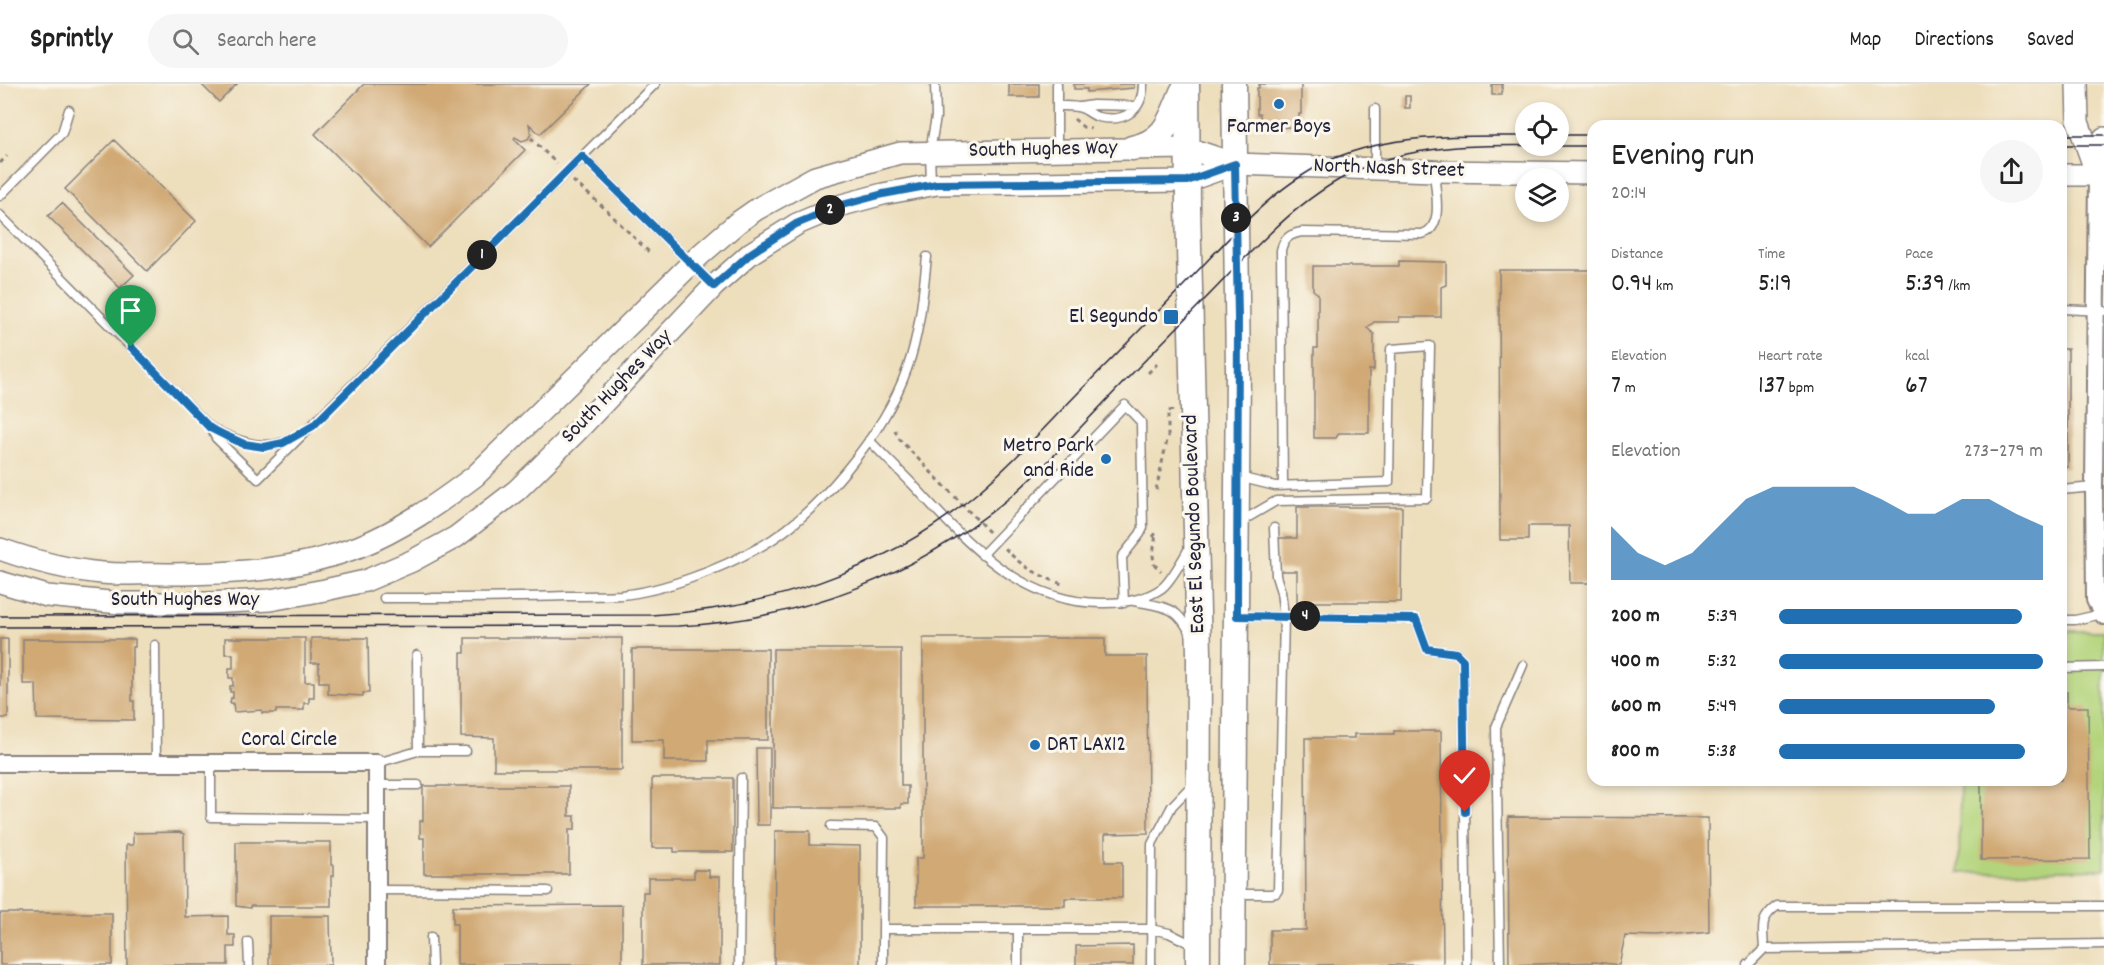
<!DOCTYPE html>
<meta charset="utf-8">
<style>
:root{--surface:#fff;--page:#f6f6f6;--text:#222;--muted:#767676;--line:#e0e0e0;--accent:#1f6fb2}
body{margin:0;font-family:Dekko,sans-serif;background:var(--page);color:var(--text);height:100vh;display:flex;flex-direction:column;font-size:22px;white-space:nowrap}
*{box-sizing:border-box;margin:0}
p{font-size:20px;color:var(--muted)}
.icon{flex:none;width:33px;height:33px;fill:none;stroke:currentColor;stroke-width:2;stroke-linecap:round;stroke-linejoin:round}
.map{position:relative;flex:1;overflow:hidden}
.panel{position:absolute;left:1587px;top:36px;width:480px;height:666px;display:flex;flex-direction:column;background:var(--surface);border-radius:18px;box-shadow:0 3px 9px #0003}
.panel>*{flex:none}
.fabs{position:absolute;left:1515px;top:18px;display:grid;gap:12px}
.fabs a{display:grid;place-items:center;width:54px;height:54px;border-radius:50%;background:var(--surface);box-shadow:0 3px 9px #0003;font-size:30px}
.pin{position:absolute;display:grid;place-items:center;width:51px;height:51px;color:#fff;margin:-62px -26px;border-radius:50% 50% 50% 0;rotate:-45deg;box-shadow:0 0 6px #0007}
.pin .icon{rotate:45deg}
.km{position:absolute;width:30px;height:30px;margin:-15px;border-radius:50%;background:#222;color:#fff;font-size:16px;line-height:30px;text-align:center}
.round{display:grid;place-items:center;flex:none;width:63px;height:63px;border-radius:32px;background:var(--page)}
.headline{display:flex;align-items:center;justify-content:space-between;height:102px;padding:0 24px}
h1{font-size:33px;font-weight:600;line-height:45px}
.stats{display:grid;grid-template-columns:repeat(3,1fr);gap:9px;height:102px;padding:6px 24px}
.stats div{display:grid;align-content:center}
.stats b{font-size:26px;font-weight:600}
.stats small{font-size:16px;font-weight:400}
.stats p{font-size:16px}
.chart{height:168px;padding:12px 24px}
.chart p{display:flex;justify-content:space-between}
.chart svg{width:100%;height:108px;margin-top:6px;fill:var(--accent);opacity:.7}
ul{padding:0 24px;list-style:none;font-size:20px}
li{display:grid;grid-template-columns:96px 72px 1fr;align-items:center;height:45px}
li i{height:15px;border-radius:8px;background:var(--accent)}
header{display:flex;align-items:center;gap:36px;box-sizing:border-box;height:84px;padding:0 30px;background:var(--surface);border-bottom:2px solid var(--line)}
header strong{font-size:28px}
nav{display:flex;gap:33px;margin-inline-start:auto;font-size:21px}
.search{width:420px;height:54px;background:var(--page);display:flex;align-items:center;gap:15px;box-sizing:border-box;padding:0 21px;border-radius:33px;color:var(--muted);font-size:22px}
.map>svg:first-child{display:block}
</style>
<header>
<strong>Sprintly</strong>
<div class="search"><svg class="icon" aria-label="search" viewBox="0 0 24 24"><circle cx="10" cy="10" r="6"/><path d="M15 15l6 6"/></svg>Search here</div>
<nav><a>Map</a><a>Directions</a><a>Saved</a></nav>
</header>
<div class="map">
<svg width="2104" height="881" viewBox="0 0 2104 881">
<rect width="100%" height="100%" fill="#fbf7ec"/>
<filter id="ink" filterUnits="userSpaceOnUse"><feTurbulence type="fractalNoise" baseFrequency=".0167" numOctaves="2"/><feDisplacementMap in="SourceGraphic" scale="12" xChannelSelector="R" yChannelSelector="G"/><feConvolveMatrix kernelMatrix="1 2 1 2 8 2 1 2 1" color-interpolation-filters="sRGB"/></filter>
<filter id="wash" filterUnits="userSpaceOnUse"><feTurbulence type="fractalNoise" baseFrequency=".008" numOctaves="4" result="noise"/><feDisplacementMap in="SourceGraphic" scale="24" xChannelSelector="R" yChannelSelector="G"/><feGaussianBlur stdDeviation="1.35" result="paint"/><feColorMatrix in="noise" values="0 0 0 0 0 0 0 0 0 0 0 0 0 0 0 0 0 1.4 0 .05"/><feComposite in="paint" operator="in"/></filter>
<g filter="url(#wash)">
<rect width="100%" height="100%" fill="#eddebc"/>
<path fill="#b3d47c" stroke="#6a7b5c" stroke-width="1.5" d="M2061 547H2104V785L1959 789 1960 696H2061Z"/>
<g id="blocks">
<path fill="#d0a975" d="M201 0H237L219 18Z
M364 0H591L540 50 529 40 531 50 528 55 522 57 515 53 514 55 525 66 428 163 315 50Z
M1009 0H1039V13H1009Z
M1074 0H1134V4L1087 8V5H1074Z
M1259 0H1301V30H1299V40H1293V43L1260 44V30H1257V4H1259Z
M1492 0H1502V11H1492Z
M1405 12H1410V24H1405Z
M114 56 196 137 147 187 65 105Z
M62 119 134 191 120 204 48 132Z
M1399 177 1446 178V201L1441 203V233H1399V238H1374L1367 244 1374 250V286H1369V349H1339L1336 354H1314V264H1318V210L1313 206V182H1399Z
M1499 186H1593V499H1570L1569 442H1528V456H1500Z
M2061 265H2068V383H2061Z
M1297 423H1402L1401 518H1297V487H1278V454H1297Z
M225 554H305V598H314V614H309V619H304V626H276V629H262V626L234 628 233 619H230L231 614H233V608H230V602H233V594H229V584H233V570H225Z
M311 554H368L369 609H363V612L328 610V598H319V579H311Z
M465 554H622V686H494V654L461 653V569H465Z
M923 554H1105V572H1147L1148 749 1105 750V778H1122V814H1065V822H916V774H923Z
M0 555H8V634H0Z
M23 555H135V563H132V617H134V636L37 635 36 600H23Z
M632 565H768V656H708V677H664V656H632Z
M773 565H901V702H908V720H901V724H773Z
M2061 608H2067V623H2088L2090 775 1981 776V696H2061Z
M1394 647H1441L1443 881H1270V846H1306L1305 654H1354V650H1394Z
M756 664H770V741H757Z
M652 694H733V768H674V764H652Z
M423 702H569V732H575V746H569V790H424V754H420V737H423Z
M1508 733 1708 734 1709 848 1658 853 1625 852 1619 881 1595 878 1509 881Z
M775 747H810V761L860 762V881H774Z
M179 748 184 750 185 833 228 832V851H235V863H228V881H127L126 761H133V749Z
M236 758H331V781H334V792H331V822H250V824L236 822Z
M694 786H709V793H720V881H643V808H648V794H694Z
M622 821V881H457V840H453V822Z
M0 829H112V881H0Z
M269 832H330L331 881H269Z
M1133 861V881H1076V862Z"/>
</g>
</g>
<g filter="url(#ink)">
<use href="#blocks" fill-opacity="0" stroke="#88807c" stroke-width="1.5"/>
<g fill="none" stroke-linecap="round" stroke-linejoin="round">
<defs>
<path id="service" d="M1057 0V65
M1057 22C1064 22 1074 21 1081 24 1087 26 1092 31 1098 33 1124 39 1143 27 1143 0
M1080 23 1093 21 1137 22
M1375 25V85
M582 72 714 202
M931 101 930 67 936 33 935 0
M0 112 62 49 69 26
M0 131 211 344 216 354 258 395 655 0
M2061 225 2104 227
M211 344C240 359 269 370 300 351
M869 356C885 373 902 389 917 405 968 461 1024 521 1105 519 1125 519 1145 516 1162 504 1172 496 1183 474 1190 463
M1239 393 1275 402 1389 398 1391 265 1430 262 1427 414 1276 417 1240 438
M1283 401 1281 166C1284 154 1290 150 1302 148L1422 150C1445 144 1435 106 1434 88
M2061 406 2094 403
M982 471 1125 321 1141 338 1143 444 1140 450 1122 473 1124 519
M384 514C445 514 505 514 566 512 584 512 603 512 621 511 664 507 720 485 758 464 817 432 885 348 907 285 920 249 923 210 927 173
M1134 517C1164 523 1177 521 1191 551
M1238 532 1416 535 1427 565 1456 569 1463 576 1467 881
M2061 536H2075L2102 530
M155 561 156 679
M417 571 418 667H466
M2061 584 2104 583
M211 679V733L377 735
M377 679 418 667
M377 701H418
M831 742 876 743 884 754 883 845H1151L1169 849 1195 862
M377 806 548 807
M1237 810H1271L1276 809 1278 806 1284 532 1281 508 1276 492 1274 444
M883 845V881
M431 853 432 881
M248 858 249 881
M1764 865C1763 844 1759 835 1777 822H2104
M739 881 741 694
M1018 881V845
M1151 881 1152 760 1172 722 1193 700
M1500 881 1496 643 1523 581
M1748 881 1764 865 2104 860"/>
<path id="minor" d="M2097 91 2094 403 2095 516 2104 532
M0 679H377V881"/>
<path id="tertiary" d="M2077 0 2078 38 2097 91
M2061 91H2104
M2097 91 2104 54
M0 465C31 476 69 486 102 489 124 491 148 489 170 490 234 490 298 486 358 463 401 446 439 419 475 392L700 171 737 139 757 125 815 93 900 69 1187 64 1235 80 1434 87 1593 89
M0 498 47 512 120 519H208L270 516 325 506 365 497 412 477 456 453 517 406 575 349 714 202 751 169 797 140 842 121 883 110 937 100 1187 97 1235 80"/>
<path id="secondary" d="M1187 0 1188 123 1199 569 1198 881
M1132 64C1166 57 1170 36 1182 8
M1233 881 1238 285 1234 0"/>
</defs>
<use href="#service" stroke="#88807c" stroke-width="11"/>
<use href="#minor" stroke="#88807c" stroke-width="20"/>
<use href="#tertiary" stroke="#88807c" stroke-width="24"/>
<use href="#secondary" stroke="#88807c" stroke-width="27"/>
<path stroke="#88807c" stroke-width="3" stroke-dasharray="4.5 4.5" stroke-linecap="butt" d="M1074 35 1083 43 1091 44
M531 54 557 80
M0 79 7 72
M573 97 599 119 649 168
M1148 289 1157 280
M895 346 898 354 990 449
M1156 406 1168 352V327L1174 326
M1153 453 1156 449 1153 471 1154 480 1161 487
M1005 464C1020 482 1040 492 1062 500"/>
<use href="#service" stroke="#fff" stroke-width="8"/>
<use href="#minor" stroke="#fff" stroke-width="16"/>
<use href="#tertiary" stroke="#fff" stroke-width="21"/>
<use href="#secondary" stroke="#fff" stroke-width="24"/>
<path stroke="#22223b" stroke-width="1.5" d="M1558 51H1593
M2061 51H2104
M2061 61H2104
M0 532 651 531C766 525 880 488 970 415 1009 383 1043 345 1078 309 1113 273 1149 237 1184 201 1230 154 1274 100 1335 74 1395 49 1462 52 1526 52
M0 543 678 542C803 536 920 490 1015 409 1045 383 1071 353 1099 324 1135 286 1172 249 1209 211 1256 163 1303 108 1367 82 1437 54 1519 63 1593 62"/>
</g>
</g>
<g fill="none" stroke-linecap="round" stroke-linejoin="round" filter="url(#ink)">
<defs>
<path id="route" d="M131 263 210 344 226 352 244 360 264 363 283 359 313 342 582 72 714 202 751 169 796 140 842 121 883 110 937 100 1187 97 1235 80 1238 233 1237 532 1416 535 1427 565 1456 569 1463 576 1465 728"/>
</defs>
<use href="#route" stroke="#fff" stroke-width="12"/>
<use href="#route" stroke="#1f6fb2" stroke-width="8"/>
</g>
<g fill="#1f6fb2" stroke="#fbf7ec" stroke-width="2">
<circle cx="1279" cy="20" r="6"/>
<rect x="1163" y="225" width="16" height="16" rx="3"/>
<circle cx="1106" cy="375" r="6"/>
<circle cx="1035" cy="661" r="6"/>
</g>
<g text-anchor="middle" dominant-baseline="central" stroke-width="6" stroke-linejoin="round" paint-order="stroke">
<g font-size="22" fill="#22223b" stroke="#fbf7ec" text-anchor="end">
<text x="1279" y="43" text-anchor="middle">Farmer Boys</text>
<text x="1158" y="233">El Segundo</text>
<text x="1094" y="362">Metro Park<tspan x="1094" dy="25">and Ride</tspan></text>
<text x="1047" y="661" text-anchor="start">DRT LAX12</text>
</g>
<g font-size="22" fill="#22223b" stroke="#fbf7ec">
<text transform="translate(1043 66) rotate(-1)">South Hughes Way</text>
<text transform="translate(1389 85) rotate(2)">North Nash Street</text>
<text transform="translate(617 303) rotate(-46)">South Hughes Way</text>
<text transform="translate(1195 440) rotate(-92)">East El Segundo Boulevard</text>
<text x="185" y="516">South Hughes Way</text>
<text x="289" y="656">Coral Circle</text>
</g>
</g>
</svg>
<div class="fabs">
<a><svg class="icon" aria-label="locate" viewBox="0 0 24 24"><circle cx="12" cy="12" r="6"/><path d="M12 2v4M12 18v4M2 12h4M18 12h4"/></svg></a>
<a><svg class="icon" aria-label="layers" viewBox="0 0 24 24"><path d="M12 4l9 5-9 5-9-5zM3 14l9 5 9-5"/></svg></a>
</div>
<div class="pin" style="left:131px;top:263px;background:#1e9e55"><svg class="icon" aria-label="arrive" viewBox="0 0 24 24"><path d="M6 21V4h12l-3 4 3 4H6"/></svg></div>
<div class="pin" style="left:1465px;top:728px;background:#d93025"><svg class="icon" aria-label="check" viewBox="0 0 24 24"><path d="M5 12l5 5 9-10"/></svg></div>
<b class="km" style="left:482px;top:171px">1</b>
<b class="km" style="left:830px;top:126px">2</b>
<b class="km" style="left:1236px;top:134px">3</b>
<b class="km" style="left:1305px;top:532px">4</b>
<section class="panel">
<div class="headline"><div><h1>Evening run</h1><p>20:14</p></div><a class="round"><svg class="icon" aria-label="share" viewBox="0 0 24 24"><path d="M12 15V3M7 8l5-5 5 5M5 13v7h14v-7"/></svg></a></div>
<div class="stats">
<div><p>Distance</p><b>0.94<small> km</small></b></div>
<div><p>Time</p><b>5:19</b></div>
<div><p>Pace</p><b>5:39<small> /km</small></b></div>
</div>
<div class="stats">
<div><p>Elevation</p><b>7<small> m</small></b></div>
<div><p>Heart rate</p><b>137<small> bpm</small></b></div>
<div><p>kcal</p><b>67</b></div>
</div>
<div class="chart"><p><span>Elevation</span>273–279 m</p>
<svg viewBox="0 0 160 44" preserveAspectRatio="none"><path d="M0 44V22L10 33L20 38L30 33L40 22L50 11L60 6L70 6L80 6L90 6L100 11L110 17L120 17L130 11L140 11L150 17L160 22V44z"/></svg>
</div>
<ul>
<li><b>200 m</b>5:39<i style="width:92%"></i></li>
<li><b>400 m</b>5:32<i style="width:100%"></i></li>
<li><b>600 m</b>5:49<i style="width:82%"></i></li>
<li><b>800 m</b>5:38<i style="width:93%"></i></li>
</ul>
</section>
</div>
